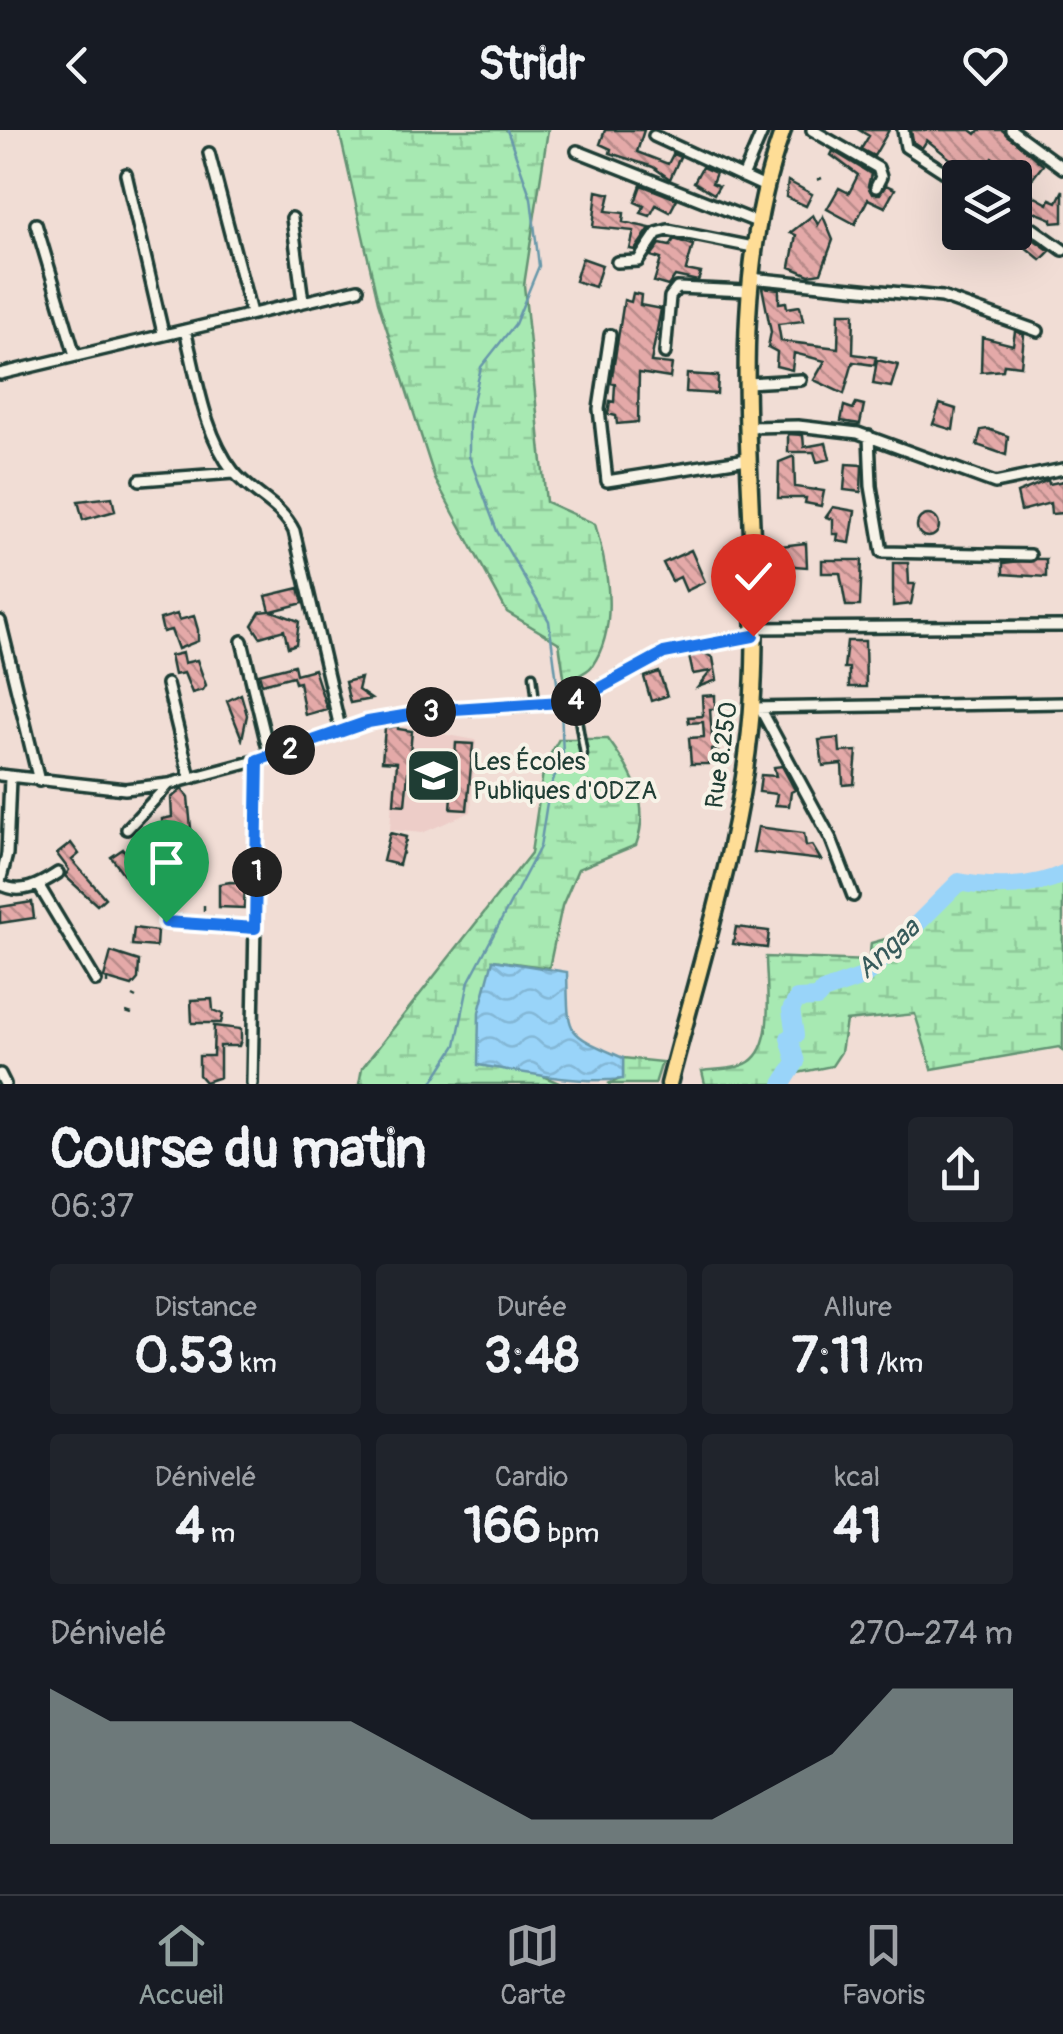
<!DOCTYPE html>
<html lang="fr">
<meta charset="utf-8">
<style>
:root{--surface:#171b24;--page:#20242c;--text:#f1f3f6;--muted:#9ea1a6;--line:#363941;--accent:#92a19f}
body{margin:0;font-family:Pangolin,sans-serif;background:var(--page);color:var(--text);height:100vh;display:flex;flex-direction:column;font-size:38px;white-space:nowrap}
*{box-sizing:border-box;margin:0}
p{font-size:32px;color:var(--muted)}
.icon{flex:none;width:55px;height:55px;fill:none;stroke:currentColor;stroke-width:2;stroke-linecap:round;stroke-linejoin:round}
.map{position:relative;height:954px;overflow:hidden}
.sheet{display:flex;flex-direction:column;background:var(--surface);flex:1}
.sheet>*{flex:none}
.buttons{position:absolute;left:942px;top:30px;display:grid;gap:20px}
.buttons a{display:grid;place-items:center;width:90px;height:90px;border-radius:10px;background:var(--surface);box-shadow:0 10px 40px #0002;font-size:50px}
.pin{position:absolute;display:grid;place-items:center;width:85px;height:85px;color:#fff;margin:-102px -42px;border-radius:50% 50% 50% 0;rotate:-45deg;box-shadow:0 0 10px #0007}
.pin .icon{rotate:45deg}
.km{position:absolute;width:50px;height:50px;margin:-25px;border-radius:50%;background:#222;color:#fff;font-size:28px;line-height:50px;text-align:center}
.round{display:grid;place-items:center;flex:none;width:105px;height:105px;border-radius:10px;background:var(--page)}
.overview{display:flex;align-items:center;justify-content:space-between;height:170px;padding:0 50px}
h1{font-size:55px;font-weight:800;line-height:75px}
.stats{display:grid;grid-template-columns:repeat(3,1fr);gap:15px;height:170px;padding:10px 50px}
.stats div{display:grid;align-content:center;border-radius:10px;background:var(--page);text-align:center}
.stats b{font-size:50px;font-weight:800}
.stats small{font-size:28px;font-weight:400}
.stats p{font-size:28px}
.chart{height:280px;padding:20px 50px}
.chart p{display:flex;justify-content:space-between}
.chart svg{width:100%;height:180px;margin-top:10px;fill:var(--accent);opacity:.7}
header{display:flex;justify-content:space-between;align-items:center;height:130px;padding:0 50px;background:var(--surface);font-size:45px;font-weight:800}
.menu{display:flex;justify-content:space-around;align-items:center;height:140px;border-top:2px solid var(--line);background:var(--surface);font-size:28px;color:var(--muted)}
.menu a{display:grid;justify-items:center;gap:5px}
.menu .selected{color:var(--accent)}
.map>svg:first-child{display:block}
</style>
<header><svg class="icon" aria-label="back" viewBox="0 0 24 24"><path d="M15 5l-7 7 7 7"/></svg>Stridr<svg class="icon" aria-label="heart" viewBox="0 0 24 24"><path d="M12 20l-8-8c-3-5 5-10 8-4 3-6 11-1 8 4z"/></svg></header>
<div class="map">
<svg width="1063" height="954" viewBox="0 0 1063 954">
<defs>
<pattern id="wetland-marsh" width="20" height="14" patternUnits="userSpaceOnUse" patternTransform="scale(2.5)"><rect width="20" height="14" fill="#a7e9b2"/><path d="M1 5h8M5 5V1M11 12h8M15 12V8" fill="none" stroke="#8fc99a"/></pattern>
<pattern id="water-waves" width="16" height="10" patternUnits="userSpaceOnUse" patternTransform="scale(2.5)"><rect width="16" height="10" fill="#99d4f9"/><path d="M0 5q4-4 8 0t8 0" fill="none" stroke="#83b7d6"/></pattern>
<pattern id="building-back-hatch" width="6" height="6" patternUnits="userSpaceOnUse" patternTransform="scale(2.5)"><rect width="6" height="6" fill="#e4a9a8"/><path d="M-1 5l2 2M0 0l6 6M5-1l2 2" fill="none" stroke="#b88b8a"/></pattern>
</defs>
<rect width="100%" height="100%" fill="#f1ddd5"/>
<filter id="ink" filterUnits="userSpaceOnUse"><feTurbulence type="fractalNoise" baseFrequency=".01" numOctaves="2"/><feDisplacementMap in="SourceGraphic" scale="20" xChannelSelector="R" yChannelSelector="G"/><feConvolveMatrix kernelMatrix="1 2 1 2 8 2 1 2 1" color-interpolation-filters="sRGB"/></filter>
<g filter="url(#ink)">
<path fill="#edcdc8" d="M397 596 476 610 471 682 422 703 390 700Z"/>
<path fill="url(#wetland-marsh)" stroke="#639373" stroke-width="2.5" d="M339 0H548L524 155 546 372 595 394C607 436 620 496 592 536 587 543 572 548 565 553L559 513 507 482 435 349 378 172Z
M559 609H608C633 643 651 674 636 715L578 739 562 776 549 838 493 830 545 947 561 954H359L362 938 531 723 544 636Z
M1063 744V921L1059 917 932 939 915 884 846 891 841 922 832 936 793 944 782 954H705L702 941C717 939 736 940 749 932 776 915 766 855 766 827L869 831 871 813 900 805 959 752C991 759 1034 758 1063 744Z
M623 928 662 932 655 954H608L623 948Z"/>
<path fill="url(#water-waves)" stroke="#6898aa" stroke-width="2.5" d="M493 830 567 842C569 907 563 901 623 928V949C577 954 525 943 478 935L479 882Z"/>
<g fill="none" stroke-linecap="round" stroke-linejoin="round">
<path stroke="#6898aa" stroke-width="2.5" d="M507 0 531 68 539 136 515 194 481 237 469 288V326L497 401 549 491 559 568
M431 954 456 915 469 851 540 717 549 660 563 626 561 576"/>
<path stroke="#99d4f9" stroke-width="18" d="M782 954 796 932 789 908 795 905 791 880 797 869 817 868 823 861 865 846 959 752C991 759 1034 758 1063 744"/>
</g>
<path fill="url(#building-back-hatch)" stroke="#1f3d34" stroke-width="2.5" d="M605 0H644L637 22 668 34 673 24 680 27 670 49 653 37 610 23 611 19 600 14Z
M859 0H889L874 26 861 19 869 6Z
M911 0H971L976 4 979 0H1002L1043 35 1029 53 993 28 983 41 979 38 969 44 927 10 922 18 913 12Z
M833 21 871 44 868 56 872 64H880L886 55 895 59 885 77 868 69 855 94 827 79 839 58 849 63 858 45 831 25Z
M702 37 716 43 712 53 719 56 714 64 694 52Z
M788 51 812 64 806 76 786 67Z
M641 55 677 69 670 82 656 75 650 86 641 83 644 76 635 72Z
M1023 60 1048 74 1050 69 1057 72 1063 60V92L1052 93V89L1015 74Z
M597 61 610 64 606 81 624 83 623 92 650 98 635 120 630 119 634 101 593 97Z
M813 85 818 95 823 86 833 110 821 143 809 145 790 137 796 105 790 103Z
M1015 96 1050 121 1041 130 1007 102H1015Z
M674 109 693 115 686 140 701 143 698 151 675 146 668 156 654 152 661 129 651 126 660 114 670 116Z
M582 128 602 135 595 157 575 151Z
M762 157 779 159V173L786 172 787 178 800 176 803 191 778 194 781 211 838 218 839 183H854L853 224 876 227 874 235 853 232 844 264 814 250 825 231 794 223 792 240 776 236 777 222 768 217 771 202Z
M633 163 641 165 640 175 661 179 651 232 672 234 670 248 639 243 638 292 617 294 616 286 608 284 610 271 614 272 615 254 611 253 624 170 631 172Z
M1015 201 1024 205 1021 236 1004 234 1003 240 981 242 982 207 1013 215Z
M877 230 898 235 891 257 873 254Z
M687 244 718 246 717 264 686 262Z
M856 273 864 275 860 294 841 291 844 276 853 279Z
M940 274 956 279 953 300 933 294Z
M988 299 1008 306 1006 325 977 315 981 300Z
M788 304 803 305 804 317 826 313 830 329 817 332 814 322H788Z
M794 326 795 357 824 361 821 376 805 373 806 368H778L779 332Z
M846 334 862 335 861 362 844 360Z
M1048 350 1049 354 1063 351V383L1051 384 1050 373 1021 381 1017 363Z
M112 367 115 381 83 390 78 371Z
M833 377 855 381 850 413 837 411 838 404H833V389L826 387Z
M917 396a11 11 0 1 1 22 0a11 11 0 1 1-22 0Z
M806 413 807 437 781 435 780 416Z
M691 420 705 452 686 461 680 447 672 451 663 433Z
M1037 429H1046V447L1003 444V433Z
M822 430H862L860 476H846L840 443H822Z
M893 433H908L909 454H915L911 474 893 476Z
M299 458 303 473 272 481 299 491 296 514 288 517 284 500 260 507 252 495 260 482 270 481 266 466Z
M177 484 179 490 194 486 198 500V511L178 519 171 500 163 502 160 489Z
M847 511H865L866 557H849V538H844Z
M182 523 184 533 197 530 206 555 203 560 192 563 184 543 174 545 170 526Z
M705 523 713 528 717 550 698 557 711 541 693 544 689 526Z
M294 535 296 544 314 539 327 579 305 585 299 552 295 553 293 546 262 554 259 544Z
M659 542 667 566 651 571 644 547Z
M361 548 358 560 371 569 350 573 345 552Z
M241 564 247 585 242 609 227 571Z
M715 565V579H710L712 607 720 608 718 620 712 619 709 634H691L689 608 704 607 703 592 689 593 688 587 703 586 702 566Z
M398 596V599L412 601 405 675 394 674 397 632 382 631 385 598Z
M839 608 840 622 857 621 854 654 843 655 842 634 823 636 819 610Z
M456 613 473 614 467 680 451 679Z
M782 636 795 660 791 662 789 676 775 675 777 664 759 662 761 645 776 646 774 637Z
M182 659 188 667 192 709 163 711 162 689 172 687 171 668Z
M758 697 804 703 806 716 812 715 821 730 753 722Z
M390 703 406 707 399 735 383 731Z
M71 713 79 724 72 730 105 768 97 775 65 746 69 740 57 724Z
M123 719 136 738 125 746 111 727Z
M230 752 245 753 244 778 219 777V754Z
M32 772 34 788 0 793V777Z
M736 797 769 801 767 818 733 814Z
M134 798 157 801 156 817 132 815Z
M111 822 139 831 138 849 132 856 104 848Z
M212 869 213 880 223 884 221 893H192L191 870Z
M214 896 241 899V910L239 916H220V947L205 952 199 945V926H213Z"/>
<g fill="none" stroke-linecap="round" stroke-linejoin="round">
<defs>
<path id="service" d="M533 545 536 571
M575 571 584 625"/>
<path id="minor" d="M812 0 878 38 881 47 876 57
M903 0 906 17 960 52
M1011 0 1063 38
M654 6 763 56
M577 21 757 92
M209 23 251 183
M126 44 163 203
M743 47 763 0
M1015 86 1063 120
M292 88 303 171
M36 94 75 225
M617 132 638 131 657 103 668 100 753 117
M750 148 942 167 1038 201
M185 200C197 246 203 302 233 341 251 364 281 374 294 401L341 602
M610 205 599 279 607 351 747 329
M665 223 670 167 677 158 747 161
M0 244 358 159
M747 253 801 250
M746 297 798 296 858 303 995 353 1063 339
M869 306 871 356 882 422 1030 425
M140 350 234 343
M0 491 39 651
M753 498 1063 496
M242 511 270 627
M167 554 190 648
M752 578 1063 573
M760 578 831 709 853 766
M0 645 125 659 169 654 270 627 368 592 439 581 575 571 664 523 753 506
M127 699 169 654
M0 752 7 724 10 648
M0 754C20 766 40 755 58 743
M39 756 96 851
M166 791 255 798
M0 944 5 954
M252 954 258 630"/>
<path id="trunk" d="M669 954C702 825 746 696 753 563 763 373 717 184 783 0"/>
</defs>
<use href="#service" stroke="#1f3d34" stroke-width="11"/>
<use href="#minor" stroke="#1f3d34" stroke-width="16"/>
<use href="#trunk" stroke="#1f3d34" stroke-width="21"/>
<path stroke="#1f3d34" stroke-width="2.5" stroke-dasharray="8 8" stroke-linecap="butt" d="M817 50 822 48
M816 360V358
M405 711H407
M402 723 404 724
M204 775V781
M107 854V849
M132 866 136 868
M126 882 132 884"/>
<use href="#service" stroke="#f7f3e8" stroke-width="4"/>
<use href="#minor" stroke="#f7f3e8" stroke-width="9"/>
<use href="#trunk" stroke="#fedd96" stroke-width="14"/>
</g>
</g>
<g fill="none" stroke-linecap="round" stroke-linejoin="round" filter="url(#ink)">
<defs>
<path id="route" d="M166 792 255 798 258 630 368 592 439 580 576 571 664 523 753 506"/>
</defs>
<use href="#route" stroke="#fff" stroke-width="20"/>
<use href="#route" stroke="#1a73e8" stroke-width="12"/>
</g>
<defs>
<symbol id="school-square" viewBox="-11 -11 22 22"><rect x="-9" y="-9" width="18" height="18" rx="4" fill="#1f3d34" stroke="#f7f3e8"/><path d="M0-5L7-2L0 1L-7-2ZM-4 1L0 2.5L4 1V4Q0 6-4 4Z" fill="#fff"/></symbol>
</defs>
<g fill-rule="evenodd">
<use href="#school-square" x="402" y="614" width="63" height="63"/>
</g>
<g text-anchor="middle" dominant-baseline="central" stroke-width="8" stroke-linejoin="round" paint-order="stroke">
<g font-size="25" fill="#1f3d34" stroke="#f7f3e8">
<text transform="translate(722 625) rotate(-82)">Rue 8.250</text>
</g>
<g font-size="25" fill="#1f3d34" stroke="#f7f3e8" text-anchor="start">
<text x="473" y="632">Les Écoles<tspan x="473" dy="29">Publiques d'ODZA</tspan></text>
</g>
<g font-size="28" font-style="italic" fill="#375b5b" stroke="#f7f3e8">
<text transform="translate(888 819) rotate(-42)">Angaa</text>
</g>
</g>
</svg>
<div class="buttons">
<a><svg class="icon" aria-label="layers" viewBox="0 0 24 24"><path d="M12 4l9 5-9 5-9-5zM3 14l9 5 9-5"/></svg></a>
</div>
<div class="pin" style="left:166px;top:792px;background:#1e9e55"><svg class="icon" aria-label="arrive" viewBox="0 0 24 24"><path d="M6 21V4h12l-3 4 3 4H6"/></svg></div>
<div class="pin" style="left:753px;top:506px;background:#d93025"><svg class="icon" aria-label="check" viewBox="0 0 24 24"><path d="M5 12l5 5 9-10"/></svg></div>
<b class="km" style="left:257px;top:742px">1</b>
<b class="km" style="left:290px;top:620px">2</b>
<b class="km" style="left:431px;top:582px">3</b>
<b class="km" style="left:576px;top:571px">4</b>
</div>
<section class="sheet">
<div class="overview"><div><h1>Course du matin</h1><p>06:37</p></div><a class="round"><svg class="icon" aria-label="share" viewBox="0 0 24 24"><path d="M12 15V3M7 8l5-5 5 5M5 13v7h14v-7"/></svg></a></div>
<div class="stats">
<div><p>Distance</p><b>0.53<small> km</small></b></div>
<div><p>Durée</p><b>3:48</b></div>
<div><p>Allure</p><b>7:11<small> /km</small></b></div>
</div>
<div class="stats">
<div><p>Dénivelé</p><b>4<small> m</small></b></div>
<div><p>Cardio</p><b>166<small> bpm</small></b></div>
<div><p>kcal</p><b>41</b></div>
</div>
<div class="chart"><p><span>Dénivelé</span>270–274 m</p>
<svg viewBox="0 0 160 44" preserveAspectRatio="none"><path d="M0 44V6L10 14L20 14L30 14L40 14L50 14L60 22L70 30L80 38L90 38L100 38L110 38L120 30L130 22L140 6L150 6L160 6V44z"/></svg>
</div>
</section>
<nav class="menu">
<a class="selected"><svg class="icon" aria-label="home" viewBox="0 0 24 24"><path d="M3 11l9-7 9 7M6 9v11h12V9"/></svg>Accueil</a>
<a><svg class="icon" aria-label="map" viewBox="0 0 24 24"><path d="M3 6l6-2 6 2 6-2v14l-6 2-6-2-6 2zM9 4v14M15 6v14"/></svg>Carte</a>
<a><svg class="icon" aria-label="saved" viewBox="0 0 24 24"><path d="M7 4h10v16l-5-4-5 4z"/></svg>Favoris</a>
</nav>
